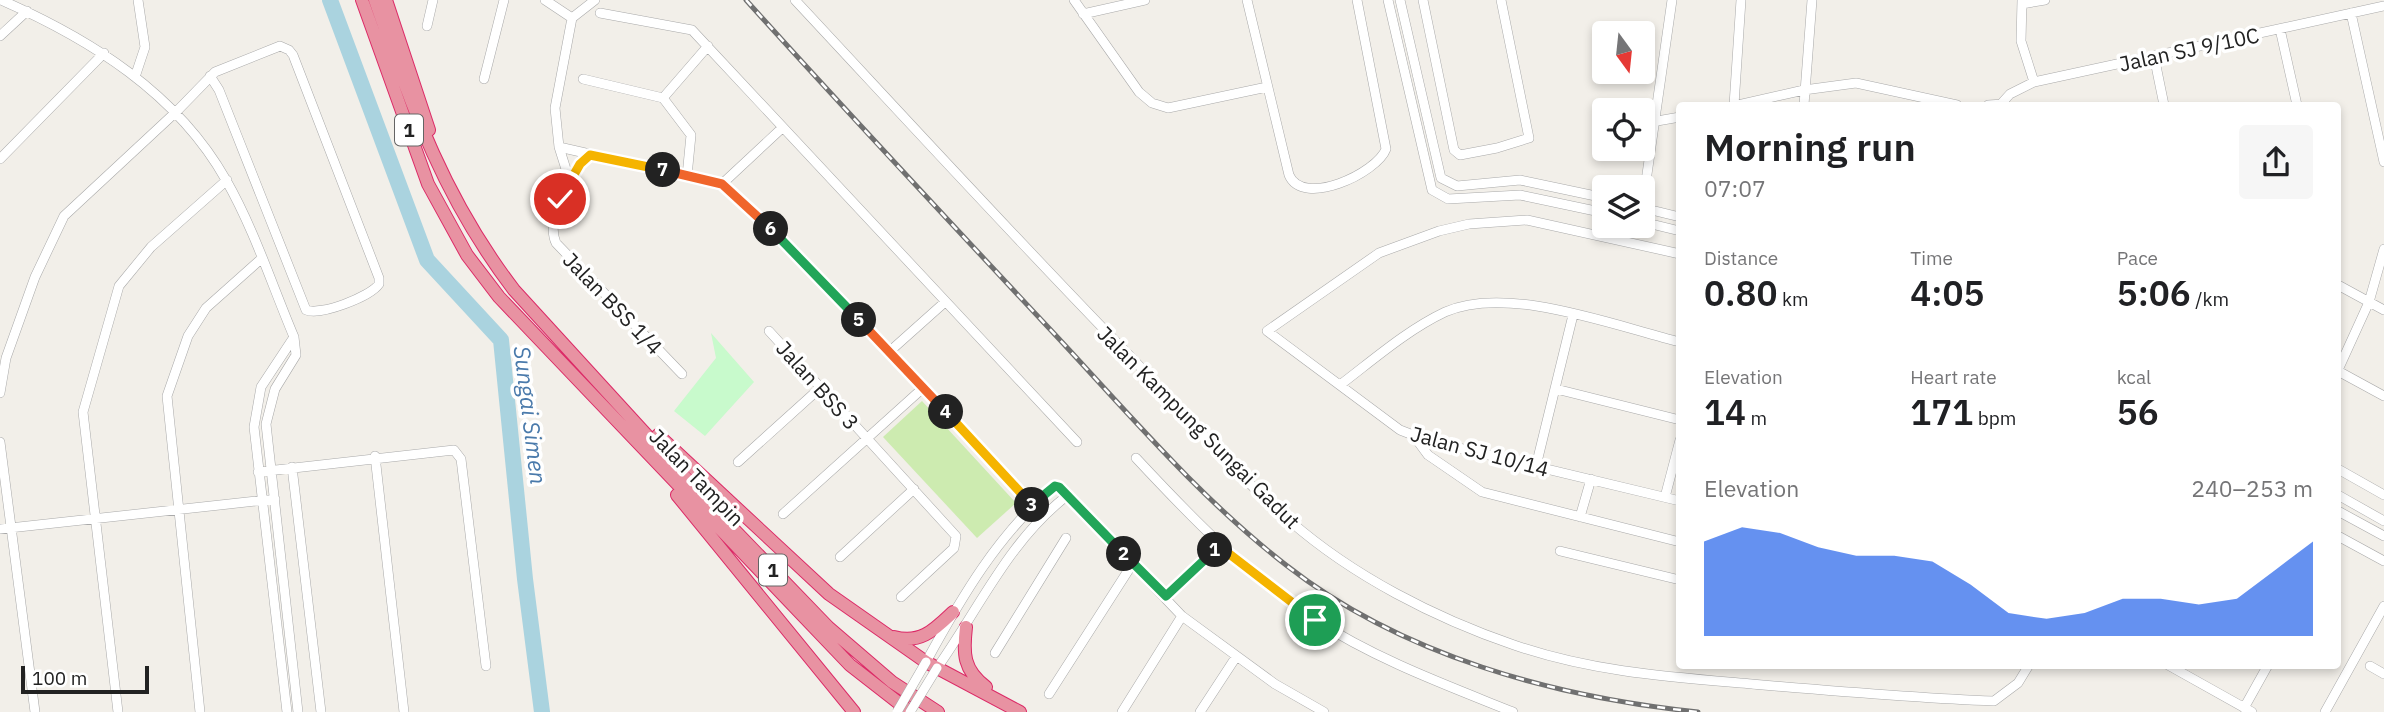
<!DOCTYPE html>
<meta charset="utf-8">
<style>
:root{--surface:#fff;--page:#f6f6f6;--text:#202124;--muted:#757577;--accent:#2563eb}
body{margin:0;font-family:"IBM Plex Sans",sans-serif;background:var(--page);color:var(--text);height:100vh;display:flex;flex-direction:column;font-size:26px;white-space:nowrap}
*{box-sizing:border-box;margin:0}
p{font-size:23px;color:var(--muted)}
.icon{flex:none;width:38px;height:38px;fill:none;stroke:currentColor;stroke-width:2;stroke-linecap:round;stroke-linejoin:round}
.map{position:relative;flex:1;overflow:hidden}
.drawer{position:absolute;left:1676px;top:102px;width:665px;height:567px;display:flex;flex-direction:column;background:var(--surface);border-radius:7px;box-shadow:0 4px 10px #0003}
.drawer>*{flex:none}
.needle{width:46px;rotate:165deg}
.tools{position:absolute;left:1592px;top:21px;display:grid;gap:14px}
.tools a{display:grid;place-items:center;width:63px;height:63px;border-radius:7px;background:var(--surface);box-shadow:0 4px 10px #0003;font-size:35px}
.scale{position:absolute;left:21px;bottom:18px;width:128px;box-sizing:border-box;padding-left:7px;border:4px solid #222;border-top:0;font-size:19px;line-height:24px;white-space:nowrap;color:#222;-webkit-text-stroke:5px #fff;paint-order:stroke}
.pin{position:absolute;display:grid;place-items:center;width:60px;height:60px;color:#fff;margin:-30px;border:4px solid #fff;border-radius:50%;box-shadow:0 2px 7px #0007}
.km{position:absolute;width:35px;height:35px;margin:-18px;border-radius:50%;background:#222;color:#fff;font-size:19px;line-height:35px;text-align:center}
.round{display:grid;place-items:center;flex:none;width:74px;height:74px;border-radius:7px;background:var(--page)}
.headline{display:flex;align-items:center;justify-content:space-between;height:119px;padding:0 28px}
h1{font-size:38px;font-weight:600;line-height:52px}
.stats{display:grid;grid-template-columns:repeat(3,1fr);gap:10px;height:119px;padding:7px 28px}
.stats div{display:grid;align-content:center}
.stats b{font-size:35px;font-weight:600}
.stats small{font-size:19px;font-weight:400}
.stats p{font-size:19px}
.chart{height:196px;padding:14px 28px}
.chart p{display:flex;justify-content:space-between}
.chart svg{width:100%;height:126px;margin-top:7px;fill:var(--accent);opacity:.7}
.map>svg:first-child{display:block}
</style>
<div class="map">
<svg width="2384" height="712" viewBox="0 0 2384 712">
<rect width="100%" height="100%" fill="#f2efe9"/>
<path fill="#cdebb0" d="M922 401 1016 503 977 538 883 437Z"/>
<path fill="#c8facc" d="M711 333 754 382 705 436 674 411 716 358Z"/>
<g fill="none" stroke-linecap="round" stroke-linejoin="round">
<path stroke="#aad3df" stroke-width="16" d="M330 0 427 260 501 340 525 579 542 712"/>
<defs>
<path id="minor" d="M1 0C90 39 177 93 226 180 254 229 272 285 294 337L296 355 275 389 266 424 298 712
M545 0 572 18
M795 0C905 118 1014 237 1127 353 1181 409 1231 470 1290 521 1353 576 1435 618 1514 645 1592 672 1670 677 1752 684 1833 691 1913 698 1994 701L2018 683 2029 665
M1074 0 1139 92 1152 103 1168 108 1267 87
M1247 0 1289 175C1303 208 1377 173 1386 149L1357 0
M1388 0 1432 190 1448 199 1520 195 1605 213
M1400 0 1441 178 1457 186 1520 180 1605 198
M1423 0 1454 150 1460 155 1497 148 1529 138 1501 0
M2022 0 2021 41 2034 82
M2022 4 2045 0
M600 13 692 30 1077 442
M2351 13 2384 162
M1083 14 1145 0
M427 26 433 0
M2280 29 2297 105
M0 36 27 11
M2154 56 2164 105
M135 77 145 47 138 0
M484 79 504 0
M583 79 663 98 691 135 687 176
M663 98 708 46
M1734 105 1741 0
M1738 105 1804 90 1856 83 1957 105
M1804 105 1812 0
M1988 105 2004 104
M2000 105 2010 94 2034 82 2384 6
M1657 121 1680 117
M559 147 722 184 806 264 1042 515
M590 155C571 171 545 219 556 243L682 374
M0 159 104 53
M570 182 559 147 555 108 572 18 595 0
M722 184 781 129
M1643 202 1672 0
M1643 208 1680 217
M1643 222 1680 231
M1680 254 1527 220 1469 224 1439 231 1379 253 1267 331 1400 430 1426 440 1680 501
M2338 285 2384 310
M769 331 956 536 954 548 901 597
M889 352 945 302
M2338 370 2369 302 2384 249
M2338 371 2384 396
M1340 385C1373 360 1407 330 1445 312 1507 284 1615 326 1680 342
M1556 389 1680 420
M0 393 6 358 35 277 64 216 177 111 215 72 280 46 289 50 293 55 379 278V284C370 297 320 316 306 310L219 90 210 76
M1414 436 1428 455 1482 492 1680 542
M0 442 35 712
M375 456 404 712
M1136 458C1191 517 1246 574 1314 619 1375 659 1446 685 1513 712
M738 462 820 388
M1536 466 1573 315
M292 467 321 712
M2338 469 2384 495
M258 472 454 450 461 459 486 666
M2338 495 2384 521
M1665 497 1680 440
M2338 511 2384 536
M783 514 923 388
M1580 517 1591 479
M0 529 275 499
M2338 536 2384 561
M1560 551 1680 580
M840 557 914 489
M1165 596 1219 546
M995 653 1066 538
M926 662C961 598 998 534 1055 486L1059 487 1182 616 1275 684 1324 712
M2168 665 2252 712
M2370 666 2384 674
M937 668C979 609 1009 540 1068 495
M1049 694 1133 563
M2244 708 2268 665
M118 712 83 412 119 286 151 247 227 180
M200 712 167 396 188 336 206 308 261 259
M287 712 254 427 261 387 294 337
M1122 712 1182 616
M1200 712 1236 657
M2325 712 2384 606"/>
<path id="highway" d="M362 0 428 184 467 255 499 297 850 665 909 711
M375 0C413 109 443 197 514 290L716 511 828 627 892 682 938 712
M386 0 429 130
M658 435 829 594 926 662 1020 712
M677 495 854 712
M966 627C963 653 963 670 986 687
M894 637C921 644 934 630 953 612"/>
</defs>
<use href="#minor" stroke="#a9a9a9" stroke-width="10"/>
<use href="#highway" stroke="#dc2a67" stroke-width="14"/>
<use href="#minor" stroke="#fff" stroke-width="9"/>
<use href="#highway" stroke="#e892a2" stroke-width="12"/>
<defs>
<path id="rail" d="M746 0C845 110 946 218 1047 326 1124 408 1197 496 1286 565 1402 656 1555 697 1698 712"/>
</defs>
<use href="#rail" stroke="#707070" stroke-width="5"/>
<use href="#rail" stroke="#fff" stroke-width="2.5" stroke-dasharray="8" stroke-linecap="butt"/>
<defs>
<path id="minor-bridge" d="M897 712 926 662
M910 712 937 668"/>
</defs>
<use href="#minor-bridge" stroke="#a9a9a9" stroke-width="10" stroke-linecap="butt"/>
<use href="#minor-bridge" stroke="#fff" stroke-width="9"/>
</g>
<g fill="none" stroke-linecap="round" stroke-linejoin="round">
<defs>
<path id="split-1" d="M1215 550 1219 546 1315 620"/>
<path id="split-2" d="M1124 554 1166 596 1215 550"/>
<path id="split-3" d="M1032 505 1055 486 1059 487 1124 554"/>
<path id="split-4" d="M946 412 1032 505"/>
<path id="split-5" d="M859 320 946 412"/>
<path id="split-6" d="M771 229 859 320"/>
<path id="split-7" d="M663 170 722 184 771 229"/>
<path id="split-8" d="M560 199 580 164 590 155 663 170"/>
</defs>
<use href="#split-1" stroke="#fff" stroke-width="14"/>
<use href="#split-2" stroke="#fff" stroke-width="14"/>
<use href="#split-3" stroke="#fff" stroke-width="14"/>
<use href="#split-4" stroke="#fff" stroke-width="14"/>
<use href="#split-5" stroke="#fff" stroke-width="14"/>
<use href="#split-6" stroke="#fff" stroke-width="14"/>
<use href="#split-7" stroke="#fff" stroke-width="14"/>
<use href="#split-8" stroke="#fff" stroke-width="14"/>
<use href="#split-1" stroke="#f5b400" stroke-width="9"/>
<use href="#split-2" stroke="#22a559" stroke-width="9"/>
<use href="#split-3" stroke="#22a559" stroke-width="9"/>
<use href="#split-4" stroke="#f5b400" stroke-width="9"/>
<use href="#split-5" stroke="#f0652b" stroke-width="9"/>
<use href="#split-6" stroke="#22a559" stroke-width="9"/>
<use href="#split-7" stroke="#f0652b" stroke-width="9"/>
<use href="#split-8" stroke="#f5b400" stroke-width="9"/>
</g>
<g text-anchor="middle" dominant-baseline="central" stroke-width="7" stroke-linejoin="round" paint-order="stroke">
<g fill="#fff" stroke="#646464" stroke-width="2">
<rect x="395" y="114.5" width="28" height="31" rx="5"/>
<rect x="759" y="554.5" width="28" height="31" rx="5"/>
</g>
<g font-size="19" font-weight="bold" fill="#222">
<text x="409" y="130">1</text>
<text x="773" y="570">1</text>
</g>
<g font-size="21" fill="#222" stroke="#fff">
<text transform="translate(2189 49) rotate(-12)">Jalan SJ 9/10C</text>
<text transform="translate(613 303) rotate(46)">Jalan BSS 1/4</text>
<text transform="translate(818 385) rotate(48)">Jalan BSS 3</text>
<text transform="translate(1199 427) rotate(45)">Jalan Kampung Sungai Gadut</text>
<text transform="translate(1480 451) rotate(15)">Jalan SJ 10/14</text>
<text transform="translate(697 477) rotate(46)">Jalan Tampin</text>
</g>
<g font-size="23" font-style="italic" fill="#4a7aab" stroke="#fff">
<text transform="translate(531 415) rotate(83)">Sungai Simen</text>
</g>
</g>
</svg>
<div class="tools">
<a><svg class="needle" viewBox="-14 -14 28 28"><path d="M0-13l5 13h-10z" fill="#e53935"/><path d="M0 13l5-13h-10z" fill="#757577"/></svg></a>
<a><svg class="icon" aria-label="locate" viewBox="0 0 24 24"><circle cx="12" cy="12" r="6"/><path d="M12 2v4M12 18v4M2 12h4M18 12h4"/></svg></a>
<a><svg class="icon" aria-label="layers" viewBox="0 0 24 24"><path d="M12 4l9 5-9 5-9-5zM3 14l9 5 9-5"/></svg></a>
</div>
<div class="scale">100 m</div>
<div class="pin" style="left:1315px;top:620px;background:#1e9e55"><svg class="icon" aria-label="arrive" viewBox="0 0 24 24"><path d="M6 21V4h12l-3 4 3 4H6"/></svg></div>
<div class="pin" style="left:560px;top:199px;background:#d93025"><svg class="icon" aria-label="check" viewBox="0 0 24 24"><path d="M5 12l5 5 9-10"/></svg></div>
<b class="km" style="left:1215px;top:550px">1</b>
<b class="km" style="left:1124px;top:554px">2</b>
<b class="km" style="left:1032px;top:505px">3</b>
<b class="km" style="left:946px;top:412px">4</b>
<b class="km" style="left:859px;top:320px">5</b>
<b class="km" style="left:771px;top:229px">6</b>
<b class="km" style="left:663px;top:170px">7</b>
<section class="drawer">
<div class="headline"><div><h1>Morning run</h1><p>07:07</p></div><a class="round"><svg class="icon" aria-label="share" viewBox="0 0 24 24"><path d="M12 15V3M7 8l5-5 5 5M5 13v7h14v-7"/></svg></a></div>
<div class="stats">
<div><p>Distance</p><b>0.80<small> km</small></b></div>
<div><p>Time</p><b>4:05</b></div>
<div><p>Pace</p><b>5:06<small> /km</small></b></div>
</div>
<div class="stats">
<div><p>Elevation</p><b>14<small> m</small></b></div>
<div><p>Heart rate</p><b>171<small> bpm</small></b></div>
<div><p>kcal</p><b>56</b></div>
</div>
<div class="chart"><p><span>Elevation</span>240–253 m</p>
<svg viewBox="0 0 160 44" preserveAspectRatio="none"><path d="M0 44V11L10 6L20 8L30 13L40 16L50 16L60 18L70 26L80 36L90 38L100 36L110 31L120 31L130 33L140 31L150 21L160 11V44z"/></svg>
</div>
</section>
</div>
